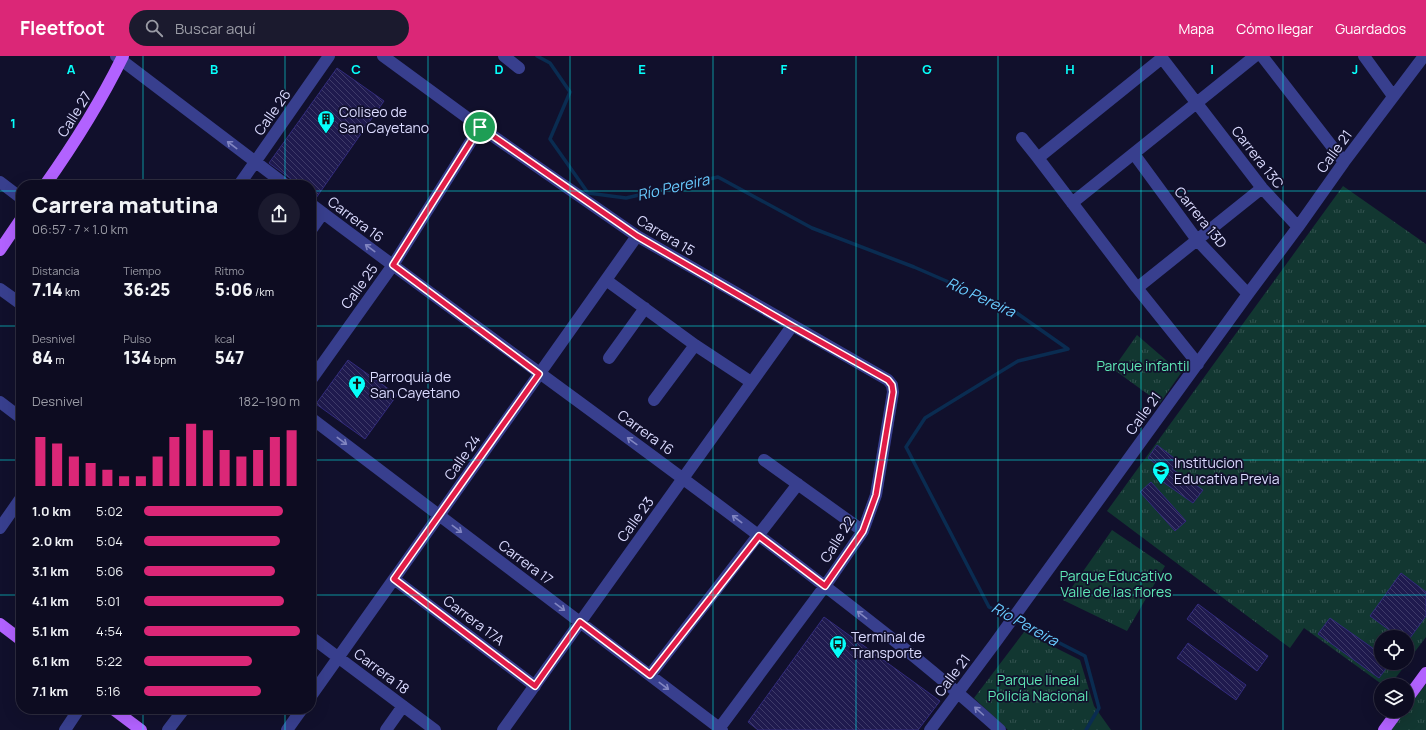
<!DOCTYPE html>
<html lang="es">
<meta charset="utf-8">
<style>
:root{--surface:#0d0c21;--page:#1b1a2e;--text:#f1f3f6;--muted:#9a9ba5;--line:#2d2c3f;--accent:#db2777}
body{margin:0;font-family:Manrope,sans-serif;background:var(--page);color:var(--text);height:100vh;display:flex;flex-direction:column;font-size:15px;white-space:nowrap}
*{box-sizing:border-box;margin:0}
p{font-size:13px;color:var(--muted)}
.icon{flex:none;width:22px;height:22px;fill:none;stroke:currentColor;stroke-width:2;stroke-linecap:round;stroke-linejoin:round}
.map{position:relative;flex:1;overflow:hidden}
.panel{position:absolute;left:16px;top:124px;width:300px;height:534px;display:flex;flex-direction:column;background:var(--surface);border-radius:16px;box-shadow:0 4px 16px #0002,0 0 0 1px var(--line)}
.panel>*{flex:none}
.buttons{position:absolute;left:1374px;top:574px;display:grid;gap:8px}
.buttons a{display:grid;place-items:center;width:40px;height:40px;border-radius:50%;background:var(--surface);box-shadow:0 4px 16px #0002,0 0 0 1px var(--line);font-size:20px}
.pin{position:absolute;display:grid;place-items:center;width:34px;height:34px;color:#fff;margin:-17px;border:2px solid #fff;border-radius:50%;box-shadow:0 1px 4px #0007}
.round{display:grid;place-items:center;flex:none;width:42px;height:42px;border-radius:21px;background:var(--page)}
.summary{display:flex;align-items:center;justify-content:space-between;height:68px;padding:0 16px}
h1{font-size:22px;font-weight:800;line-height:30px}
.stats{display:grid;grid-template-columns:repeat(3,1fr);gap:6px;height:68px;padding:4px 16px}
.stats div{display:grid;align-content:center}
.stats b{font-size:17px;font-weight:800}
.stats small{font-size:11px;font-weight:400}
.stats p{font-size:11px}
.chart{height:112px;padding:8px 16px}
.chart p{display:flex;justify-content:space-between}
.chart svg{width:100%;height:72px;margin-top:4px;stroke:var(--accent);stroke-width:6}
ul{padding:0 16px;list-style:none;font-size:13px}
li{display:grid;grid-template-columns:64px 48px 1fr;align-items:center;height:30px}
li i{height:10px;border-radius:5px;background:var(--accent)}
header{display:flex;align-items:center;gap:24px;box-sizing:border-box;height:56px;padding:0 20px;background:var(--accent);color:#fff}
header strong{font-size:19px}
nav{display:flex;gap:22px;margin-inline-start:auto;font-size:14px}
.search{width:280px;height:36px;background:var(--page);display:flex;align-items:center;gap:10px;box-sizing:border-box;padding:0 14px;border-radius:22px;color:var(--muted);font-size:15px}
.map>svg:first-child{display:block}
</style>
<header>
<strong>Fleetfoot</strong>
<div class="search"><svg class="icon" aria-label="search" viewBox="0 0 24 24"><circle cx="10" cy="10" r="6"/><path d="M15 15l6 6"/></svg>Buscar aquí</div>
<nav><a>Mapa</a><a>Cómo llegar</a><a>Guardados</a></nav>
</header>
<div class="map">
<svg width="1426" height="674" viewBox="0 0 1426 674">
<defs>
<pattern id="park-tufts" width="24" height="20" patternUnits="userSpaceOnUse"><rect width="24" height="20" fill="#123731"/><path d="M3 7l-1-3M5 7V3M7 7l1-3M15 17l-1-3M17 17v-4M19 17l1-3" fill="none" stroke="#345350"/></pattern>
<pattern id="building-back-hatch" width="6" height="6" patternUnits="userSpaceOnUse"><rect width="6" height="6" fill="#1f1a4e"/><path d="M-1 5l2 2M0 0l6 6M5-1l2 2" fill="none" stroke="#3f3b69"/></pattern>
</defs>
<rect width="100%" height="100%" fill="#11102c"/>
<path fill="url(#park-tufts)" d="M1343 130 1426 188V581L1407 606V581H1381V607H1407L1390 629H1383L1304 572 1290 592 1107 455Z
M1137 279 1181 317 1160 347 1113 313Z
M1112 474 1165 510 1127 575 1063 544Z
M1024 576 1080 604 1094 650 1111 674H1008L974 642Z
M1426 628V674H1391L1405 655H1407V652Z"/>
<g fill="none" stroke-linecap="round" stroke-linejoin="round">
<path stroke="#0a2c51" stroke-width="3.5" d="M537 0 550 7 570 36 550 83 588 137 626 142 718 121 812 172 914 211 1011 253 1068 293 1018 305 925 362 906 391 989 551 1085 600 1099 652 1086 674"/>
</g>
<path fill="url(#building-back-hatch)" stroke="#322b7c" d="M337 12 384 45 316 142 311 141V129H294L291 123 269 107Z
M348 304 397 339 365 383 316 348Z
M1157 389 1178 405 1172 413 1203 434 1193 447 1156 421 1164 414 1148 402Z
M1151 426 1186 465 1175 475 1140 436Z
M1401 517 1426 536V560L1407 586V581H1399L1370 560Z
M1198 548 1268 600 1257 615 1187 563Z
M824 561 940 645 918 674H758L748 666Z
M1330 562 1381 598V607H1390L1379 622 1318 578Z
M1188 587 1246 629 1236 644 1177 602Z"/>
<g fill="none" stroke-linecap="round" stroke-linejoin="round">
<path stroke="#383f8e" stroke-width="12" d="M116 0 286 129
M383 0 480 71 637 180 888 324 892 329 893 336 876 439 863 475 825 530 718 674
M504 0 519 12
M1262 0 1344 106
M1364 0 1393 40
M1022 82 1038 102
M1134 98 1197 184 1248 238
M0 126 21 142
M239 129 329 0
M1072 147 1255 0
M311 148C462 262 616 371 766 485 846 546 926 607 1000 674
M311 174 323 157
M606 224 695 289 751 326
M1137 232 1262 132
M0 233 21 248
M609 302 645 252
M1198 308 1137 232 1038 102 1162 2 1262 132 1298 171
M311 324 393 209 480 71
M654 344 695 289
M0 346 21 362
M311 362 722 674
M764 404 863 475
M0 472 21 442
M394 523 535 630
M311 581 435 674
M650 619 798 428
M311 640 637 180
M65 674 79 653
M168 674 184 653
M287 674 302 653
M386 674 403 650
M503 674 792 270
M930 674 995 587 1248 238 1298 171 1344 106 1424 0"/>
<path stroke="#b262ff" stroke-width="12" d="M45 129C74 88 101 45 123 0
M0 194 21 163
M0 568 21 584
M1407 643 1426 617
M113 653 141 674
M1384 674 1398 655"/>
</g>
<defs><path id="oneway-shaft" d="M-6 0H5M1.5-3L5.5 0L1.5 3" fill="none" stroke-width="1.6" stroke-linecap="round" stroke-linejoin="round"/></defs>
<g stroke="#8185c1">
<use href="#oneway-shaft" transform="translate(232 89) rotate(-143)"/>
<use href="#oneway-shaft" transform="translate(370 192) rotate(-143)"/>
<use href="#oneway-shaft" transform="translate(342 385) rotate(37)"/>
<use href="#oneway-shaft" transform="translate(632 385) rotate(-144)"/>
<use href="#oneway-shaft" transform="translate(737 463) rotate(-143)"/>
<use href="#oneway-shaft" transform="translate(457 473) rotate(37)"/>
<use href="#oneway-shaft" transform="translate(560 551) rotate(37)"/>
<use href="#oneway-shaft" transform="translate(862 559) rotate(-142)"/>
<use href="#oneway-shaft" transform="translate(664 630) rotate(37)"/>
<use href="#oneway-shaft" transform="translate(979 655) rotate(-138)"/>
</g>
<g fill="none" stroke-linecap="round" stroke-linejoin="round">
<defs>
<path id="route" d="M480 71 637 180 792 270 888 324 892 329 893 336 876 439 863 475 825 530 759 480 650 619 580 566 535 630 394 523 539 318 393 209Z"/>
</defs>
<use href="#route" stroke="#fff" stroke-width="8"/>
<use href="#route" stroke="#e11d48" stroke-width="5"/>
</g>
<path fill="none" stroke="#07fffb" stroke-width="1" stroke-opacity="0.55" d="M143 0V129M285 0V129M428 0V674M570 0V674M713 0V674M856 0V674M998 0V674M1141 0V674M1283 0V674M0 135H21M311 135H1426M0 270H21M311 270H1426M0 404H21M311 404H1426M0 539H21M311 539H1426M143 653V674M285 653V674"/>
<defs>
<symbol id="building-pin" viewBox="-11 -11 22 30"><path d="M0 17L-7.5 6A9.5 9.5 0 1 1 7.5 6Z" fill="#07fffb" stroke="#11102c"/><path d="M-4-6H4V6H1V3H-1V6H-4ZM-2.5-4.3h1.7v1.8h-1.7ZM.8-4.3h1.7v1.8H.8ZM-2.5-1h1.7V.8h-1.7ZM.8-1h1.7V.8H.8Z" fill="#111"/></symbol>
<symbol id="church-pin" viewBox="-11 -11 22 30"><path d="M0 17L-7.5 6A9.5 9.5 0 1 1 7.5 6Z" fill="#07fffb" stroke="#11102c"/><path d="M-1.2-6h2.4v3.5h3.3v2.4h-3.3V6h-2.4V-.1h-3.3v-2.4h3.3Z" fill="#111"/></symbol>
<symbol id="school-pin" viewBox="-11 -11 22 30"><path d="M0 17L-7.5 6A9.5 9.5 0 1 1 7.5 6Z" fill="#07fffb" stroke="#11102c"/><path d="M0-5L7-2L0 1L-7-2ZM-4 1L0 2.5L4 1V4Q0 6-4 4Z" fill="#111"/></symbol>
<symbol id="bus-pin" viewBox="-11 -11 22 30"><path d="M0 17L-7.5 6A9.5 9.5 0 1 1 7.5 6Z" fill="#07fffb" stroke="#11102c"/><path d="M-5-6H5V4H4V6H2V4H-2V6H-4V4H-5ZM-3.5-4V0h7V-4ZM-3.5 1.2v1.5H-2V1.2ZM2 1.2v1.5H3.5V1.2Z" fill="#111"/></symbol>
</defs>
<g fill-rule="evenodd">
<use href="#building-pin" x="316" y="53" width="20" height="27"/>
<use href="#church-pin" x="347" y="318" width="20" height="27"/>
<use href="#school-pin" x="1151" y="404" width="20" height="27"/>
<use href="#bus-pin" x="828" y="578" width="20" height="27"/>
</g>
<g text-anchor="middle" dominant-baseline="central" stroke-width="3.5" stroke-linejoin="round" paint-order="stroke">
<g font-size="14" fill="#dbdbff" stroke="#11102c" text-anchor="start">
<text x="339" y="55">Coliseo de<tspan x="339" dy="16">San Cayetano</tspan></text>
<text x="370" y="320">Parroquia de<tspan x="370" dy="16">San Cayetano</tspan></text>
<text x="1174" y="406">Institucion<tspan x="1174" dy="16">Educativa Previa</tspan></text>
<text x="851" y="580">Terminal de<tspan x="851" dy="16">Transporte</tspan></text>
</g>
<g font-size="14" fill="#dbdbff" stroke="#11102c">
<text transform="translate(272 56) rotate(-55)">Calle 26</text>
<text transform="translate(74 58) rotate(-58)">Calle 27</text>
<text transform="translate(1334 95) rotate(-54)">Calle 21</text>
<text transform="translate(1258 101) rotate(52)">Carrera 13C</text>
<text transform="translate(1201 161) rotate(51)">Carrera 13D</text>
<text transform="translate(356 163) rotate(37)">Carrera 16</text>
<text transform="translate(666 179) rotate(31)">Carrera 15</text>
<text transform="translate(359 230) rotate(-54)">Calle 25</text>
<text transform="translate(1143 357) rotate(-54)">Calle 21</text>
<text transform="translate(646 376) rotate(36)">Carrera 16</text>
<text transform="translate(462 401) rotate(-55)">Calle 24</text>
<text transform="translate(635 463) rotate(-54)">Calle 23</text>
<text transform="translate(837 483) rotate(-58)">Calle 22</text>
<text transform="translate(526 506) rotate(37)">Carrera 17</text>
<text transform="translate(474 564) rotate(37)">Carrera 17A</text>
<text transform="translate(382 615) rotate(37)">Carrera 18</text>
<text transform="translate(952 619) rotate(-53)">Calle 21</text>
</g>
<g font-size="14" fill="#5ee7b5" stroke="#11102c">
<text x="1143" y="309">Parque infantil</text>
<text x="1116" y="519">Parque Educativo<tspan x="1116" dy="16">Valle de las flores</tspan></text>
<text x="1038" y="623">Parque lineal<tspan x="1038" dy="16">Policía Nacional</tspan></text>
</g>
<g font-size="15" font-style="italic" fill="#69cbff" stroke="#11102c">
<text transform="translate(673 131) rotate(-13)">Río Pereira</text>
<text transform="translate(981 241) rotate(25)">Río Pereira</text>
<text transform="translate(1025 568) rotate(29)">Río Pereira</text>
</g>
</g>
<g font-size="13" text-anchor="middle" font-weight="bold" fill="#07fffb" stroke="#11102c" stroke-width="3.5" stroke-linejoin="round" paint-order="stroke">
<text x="71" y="18">A</text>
<text x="214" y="18">B</text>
<text x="356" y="18">C</text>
<text x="499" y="18">D</text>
<text x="642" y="18">E</text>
<text x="784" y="18">F</text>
<text x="927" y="18">G</text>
<text x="1070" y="18">H</text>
<text x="1212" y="18">I</text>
<text x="1355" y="18">J</text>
<text x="13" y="72">1</text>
</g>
</svg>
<div class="buttons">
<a><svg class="icon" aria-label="locate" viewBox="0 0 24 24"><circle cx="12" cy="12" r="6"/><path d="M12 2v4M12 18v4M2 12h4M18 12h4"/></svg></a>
<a><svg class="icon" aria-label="layers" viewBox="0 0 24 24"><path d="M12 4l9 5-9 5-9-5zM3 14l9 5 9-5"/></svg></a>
</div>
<div class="pin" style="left:480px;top:71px;background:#1e9e55"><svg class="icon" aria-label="arrive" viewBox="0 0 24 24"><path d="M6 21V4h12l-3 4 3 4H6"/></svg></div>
<section class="panel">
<div class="summary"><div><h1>Carrera matutina</h1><p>06:57 · 7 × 1.0 km</p></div><a class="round"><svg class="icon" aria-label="share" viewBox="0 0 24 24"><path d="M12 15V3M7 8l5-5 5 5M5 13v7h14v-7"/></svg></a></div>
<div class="stats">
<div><p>Distancia</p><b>7.14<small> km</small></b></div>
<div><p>Tiempo</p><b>36:25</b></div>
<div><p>Ritmo</p><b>5:06<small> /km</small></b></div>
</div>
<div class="stats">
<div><p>Desnivel</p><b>84<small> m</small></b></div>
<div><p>Pulso</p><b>134<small> bpm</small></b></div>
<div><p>kcal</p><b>547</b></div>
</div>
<div class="chart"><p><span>Desnivel</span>182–190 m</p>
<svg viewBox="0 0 160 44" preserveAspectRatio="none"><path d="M5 44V14M15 44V18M25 44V26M35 44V30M45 44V34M55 44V38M65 44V38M75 44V26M85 44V14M95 44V6M105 44V10M115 44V22M125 44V26M135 44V22M145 44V14M155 44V10"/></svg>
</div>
<ul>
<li><b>1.0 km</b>5:02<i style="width:89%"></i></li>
<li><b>2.0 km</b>5:04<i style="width:87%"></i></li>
<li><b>3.1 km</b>5:06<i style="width:84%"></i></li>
<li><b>4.1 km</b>5:01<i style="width:90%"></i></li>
<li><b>5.1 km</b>4:54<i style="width:100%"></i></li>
<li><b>6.1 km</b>5:22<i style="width:69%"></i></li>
<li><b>7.1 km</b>5:16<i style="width:75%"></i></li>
</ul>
</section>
</div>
